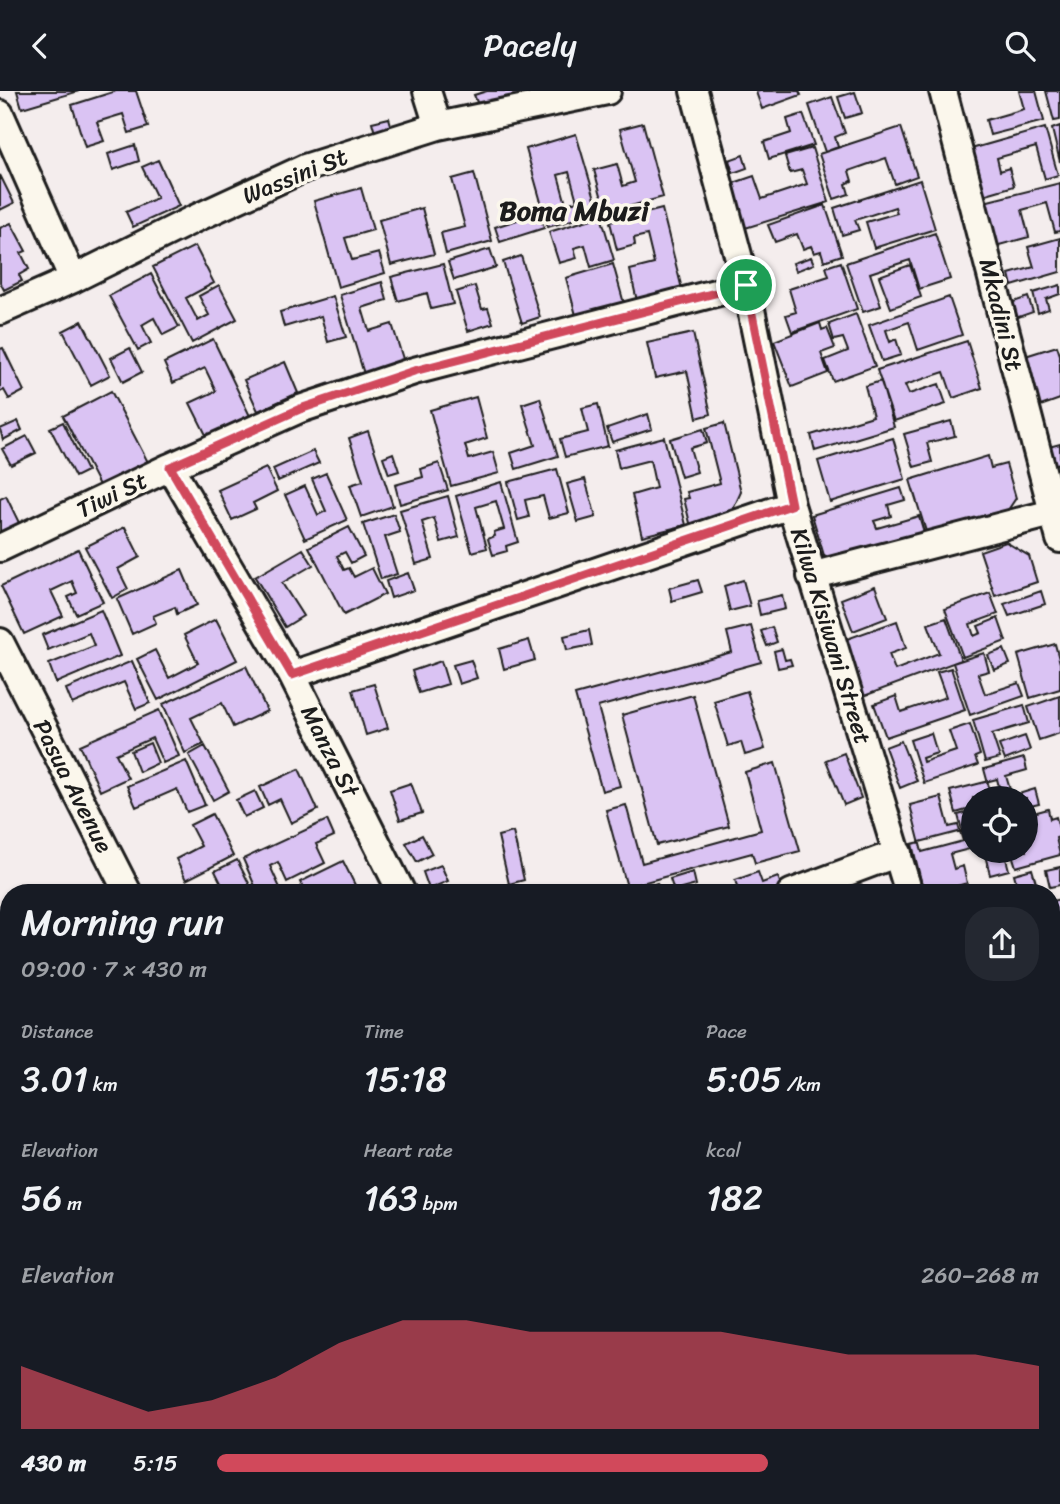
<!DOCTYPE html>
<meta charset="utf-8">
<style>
:root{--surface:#171b24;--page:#242831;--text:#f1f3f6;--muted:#9ea1a6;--accent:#d1495b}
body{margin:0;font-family:Sriracha,sans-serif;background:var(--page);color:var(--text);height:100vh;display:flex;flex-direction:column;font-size:26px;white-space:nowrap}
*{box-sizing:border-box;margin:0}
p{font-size:23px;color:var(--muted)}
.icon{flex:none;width:38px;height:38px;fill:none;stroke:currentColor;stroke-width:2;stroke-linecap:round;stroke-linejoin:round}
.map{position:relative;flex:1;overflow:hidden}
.panel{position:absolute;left:0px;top:793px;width:1060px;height:621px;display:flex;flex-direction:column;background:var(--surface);border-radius:28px 28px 0 0;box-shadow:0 2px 5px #0004}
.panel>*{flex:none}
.controls{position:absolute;left:961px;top:695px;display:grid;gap:14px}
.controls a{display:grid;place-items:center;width:77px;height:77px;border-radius:50%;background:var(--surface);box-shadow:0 2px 5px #0004;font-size:35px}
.pin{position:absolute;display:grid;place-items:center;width:60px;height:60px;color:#fff;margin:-30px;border:4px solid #fff;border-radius:50%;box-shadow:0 2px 7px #0007}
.round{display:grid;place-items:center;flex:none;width:74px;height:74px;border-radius:28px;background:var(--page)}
.headline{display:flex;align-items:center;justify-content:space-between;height:119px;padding:0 21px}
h1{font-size:38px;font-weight:600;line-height:52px}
.metrics{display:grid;grid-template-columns:repeat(3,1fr);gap:10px;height:119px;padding:7px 21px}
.metrics div{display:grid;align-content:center}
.metrics b{font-size:35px;font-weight:600}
.metrics small{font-size:19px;font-weight:400}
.metrics p{font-size:19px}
.chart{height:196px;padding:14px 21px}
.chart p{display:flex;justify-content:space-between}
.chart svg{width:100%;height:126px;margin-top:7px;fill:var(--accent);opacity:.7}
ul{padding:0 21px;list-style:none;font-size:23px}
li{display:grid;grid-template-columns:112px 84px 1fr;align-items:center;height:52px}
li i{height:18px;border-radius:9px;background:var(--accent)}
header{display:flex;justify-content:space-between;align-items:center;height:91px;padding:0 21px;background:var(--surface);font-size:32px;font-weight:600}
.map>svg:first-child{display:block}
</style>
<header><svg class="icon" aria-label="back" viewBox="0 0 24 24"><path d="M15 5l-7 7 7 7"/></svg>Pacely<svg class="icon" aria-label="search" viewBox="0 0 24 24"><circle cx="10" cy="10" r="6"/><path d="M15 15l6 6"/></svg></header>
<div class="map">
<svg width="1060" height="1413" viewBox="0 0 1060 1413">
<rect width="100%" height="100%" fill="#f4eded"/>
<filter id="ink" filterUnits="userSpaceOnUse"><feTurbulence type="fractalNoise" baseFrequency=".0143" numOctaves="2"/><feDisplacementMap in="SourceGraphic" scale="14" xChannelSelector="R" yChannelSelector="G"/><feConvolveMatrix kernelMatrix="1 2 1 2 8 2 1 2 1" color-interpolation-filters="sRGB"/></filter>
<g filter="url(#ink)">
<path fill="#dac3f3" stroke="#1c1c1c" stroke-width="2" fill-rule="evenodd" d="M17 0H79L22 17Z
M116 0H136L148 36 129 42 123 23 97 31 104 50 85 56 72 14Z
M487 0H530L531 4 481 21 474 4Z
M760 0H799L801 4 762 18 756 1Z
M1019 0H1036L1044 30 990 44 986 29 1024 18Z
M1046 0H1060V29L1054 30Z
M855 1 862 22 845 27 838 6Z
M832 6 845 42 835 46 838 56 825 61 809 14Z
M803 23 814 54 769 68 764 51 791 42 787 28Z
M389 27 392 37 375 42 372 31Z
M643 32 663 106 606 122 594 79 617 73 623 95 635 91 620 38Z
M1060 35V71L1052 38Z
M901 36 917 85 895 93 886 67 849 80 852 90 846 93 849 103 834 108 819 63Z
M1045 37 1058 84 1045 88 1036 56 997 67 1000 80 1009 77 1014 95 976 106 964 60Z
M576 43 599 121 548 136 526 58ZM569 81 577 110 566 113 558 84Z
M135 54 139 70 113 79 108 63Z
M812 57 829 111 742 138 728 94 754 85 762 108 807 93 802 79 790 82 785 65Z
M743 64 747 77 733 82 729 69Z
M158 69 179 115 133 136 126 121 157 107 142 76Z
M474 82 492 150 446 163 441 142 465 136 452 88Z
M0 84 14 112 0 119Z
M920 89 935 138 874 157 866 131 897 122 895 116 855 129 859 139 842 144 834 117Z
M1060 92V140L1055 141 1047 112 1022 119 1029 146 988 157 976 113Z
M361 97 373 139 345 147 352 169 379 162 385 182 338 196 314 110Z
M825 114 842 164 824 170 821 160 814 162 811 155 803 158 797 143 775 151 768 134Z
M422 117 434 163 391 174 379 129Z
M662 118 682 198 637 210 630 179 654 173 647 144 634 147 635 154 617 159 610 131Z
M539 122 544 137 500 151 495 136Z
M601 125 614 169 591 176 585 154 574 157 577 167 559 172 549 141Z
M11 132 26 160 21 162 29 178 19 184 22 190 4 199 0 191V137Z
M935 142 950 188 919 198 910 169 870 182 881 215 863 221 846 172Z
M1060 147V181L1012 195 1009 183 1034 176 1028 156Z
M195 155 214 192 186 207 198 230 209 224 199 205 219 194 237 228 192 252 153 176Z
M490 158 496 176 454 189 448 171Z
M521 165 540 226 522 232 503 171Z
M811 166 814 173 796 180 793 172Z
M841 171 857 218 792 241 786 224 796 221 789 198 829 185 826 176Z
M443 173 453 213 431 218 427 202 398 210 391 186Z
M613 173 625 216 577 228 566 187Z
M910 174 921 206 891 217 879 185Z
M151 183 179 236 163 244 154 227 142 234 151 252 138 259 109 205Z
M382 191 387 209 362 217 369 240 392 233 404 271 364 283 340 204Z
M1060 194V203L1046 208 1049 218 1038 222 1033 202Z
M475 195 482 218 488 217 493 232 468 240 456 201Z
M333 205 346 246 328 251 321 225 284 236 280 221Z
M949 206 962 244 918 259 909 231 886 239 890 251 896 248 901 264 882 270 869 234Z
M1028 206 1033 221 1010 229 1005 214Z
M856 223 875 275 833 290 825 269 848 260 843 247 834 249 829 233Z
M82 230 110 284 91 294 63 240Z
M820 232 822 239 827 237 835 257 821 262 828 282 792 296 774 250Z
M693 242 711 323 697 327 687 280 655 287 647 252Z
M213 248 250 325 207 346 190 312 216 300 205 277 173 292 164 272Z
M967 250 982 297 953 307 944 281 905 294 909 303 939 293 946 313 894 330 877 279Z
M1057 255 1060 264V308L1035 317 1019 267Z
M3 257 24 300 9 308 4 299 0 301V258Z
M130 257 142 281 123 291 111 267Z
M285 271 298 302 258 320 244 289Z
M881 290 894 336 815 360 811 344 873 325 865 295Z
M111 300 150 375 102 400 63 325Z
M476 306 487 347 465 354 469 368 493 361 499 382 451 395 430 319Z
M540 307 558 365 516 378 511 362 535 354 522 313Z
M598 313 608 355 565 366 560 348 588 341 582 317Z
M648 323 652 338 612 351 607 337Z
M18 330 22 339 3 349 0 338Z
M951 330 955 345 927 352 932 371 914 376 904 343Z
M63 331 87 380 75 386 50 337Z
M724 332 741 401 729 427 691 436 684 408 689 407 687 401 720 392 706 337Z
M703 338 707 352 690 357 697 381 681 386 670 348Z
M368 340 393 415 361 426 350 394 363 390 349 347Z
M27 345 36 362 11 374 2 358Z
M664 346 686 434 642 445 632 404 656 397 650 369 619 377 615 359Z
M893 347 905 388 830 411 818 370Z
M1060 353V372L1046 376 1041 358Z
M313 360 319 372 278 390 273 378Z
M393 362 399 380 389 383 383 366Z
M988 365 991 377 1006 373 1016 407 1002 428 929 450 910 389Z
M439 372 448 399 400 413 395 394 423 386 421 378Z
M266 377 277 400 253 412 256 418 232 429 218 399Z
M557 378 569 422 549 427 543 405 525 409 529 426 518 429 508 391Z
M326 382 347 429 305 448 285 404 305 395 318 424 326 420 312 388Z
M585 388 596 426 578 431 567 393Z
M501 391 518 451 506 455 507 460 493 464 488 448 495 445 494 441 504 438 496 410 476 416 487 457 472 461 456 405Z
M901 397 905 409 888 414 891 425 874 430 877 437 919 425 926 448 828 478 812 424Z
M6 405 23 440 0 451V408Z
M448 405 459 446 441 451 434 427 422 431 433 468 416 473 400 419Z
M394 423 400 441 385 446 397 483 381 488 363 433Z
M125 436 140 466 118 478 128 498 112 507 85 456Z
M349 436 364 465 351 472 345 461 337 465 344 479 349 477 354 486 372 477 385 503 344 524 309 456Z
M1006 451 1029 465 1037 491 995 505 980 460Z
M78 458 103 511 76 523 68 506 77 502 72 490 51 500 63 525 24 543 1 495Z
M303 458 313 474 282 492 303 525 285 536 255 486Z
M182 479 197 514 177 523 175 516 153 525 156 532 132 543 117 508Z
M408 482 414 499 391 507 386 490Z
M698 489 702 501 672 510 669 497Z
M743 489 750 515 730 520 724 495Z
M875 495 887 527 853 540 841 508Z
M1041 500 1045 513 1009 525 1004 513Z
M990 502 998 523 970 533 974 545 981 542 978 535 998 527 1006 550 963 566 945 518Z
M782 504 785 518 760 524 757 510Z
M101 519 120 565 56 592 49 573 94 555 89 542 48 559 42 544Z
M946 527 961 569 864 605 844 549 897 530 906 557 889 563 895 579 939 562 928 533Z
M216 528 237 569 158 609 137 568 155 559 169 587 198 572 184 544Z
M751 535 761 571 598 616 620 695 602 700 575 604 732 561 727 541Z
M772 536 777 551 767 555 761 540Z
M589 539 592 554 567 559 564 545Z
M529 549 535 569 504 578 499 558Z
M1055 553 1060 572V598L1030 607 1018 564Z
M782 558 785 569 790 568 792 574 778 577 774 560Z
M1004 558 1010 573 994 579 988 564Z
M984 562 989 580 978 583 985 603 1019 592 1024 605 970 624 953 572Z
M471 569 477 587 459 593 453 574Z
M132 570 150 612 136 618 124 591 72 613 66 598Z
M441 570 448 593 419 602 412 580Z
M246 575 267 620 233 636 222 612 191 627 204 653 185 662 163 613Z
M951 577 965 619 886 646 874 613 896 605 901 621 946 606 937 581Z
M374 593 388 637 366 644 353 599Z
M747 600 765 658 745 664 741 651 728 655 714 610Z
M693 604 729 735 657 754 622 624Z
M1060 605V642L1039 649 1028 616Z
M1024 614 1029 632 992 643 1000 667 985 671 973 629Z
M159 619 179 665 163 672 152 647 116 663 128 687 100 700 80 654Z
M970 633 980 664 975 666 978 674 924 692 910 649 931 642 937 662 922 667 923 671 956 660 949 640Z
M1025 645 1030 659 1005 669 999 654Z
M901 650 917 690 900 697 885 656Z
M150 652 158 672 139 681 131 660Z
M205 655 229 700 213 709 189 664Z
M844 662 861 707 844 714 826 669Z
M1024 667 1027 679 1006 685 1012 705 1035 698 1039 713 1026 716V707H992L984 678Z
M186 670 205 714 187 721 177 698 136 716 127 695Z
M775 672 800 760 755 772 752 762 627 796 606 719 626 714 642 772 761 739 745 681Z
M299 678 318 719 291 732 280 708 268 714 260 696Z
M997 688 1002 707H973V717L956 722 950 700Z
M411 692 422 722 400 729 390 699Z
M255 700 263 717 244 726 236 709Z
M941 706 949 736 958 734 963 750 922 761 910 714Z
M1048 718 1050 728 1056 726 1060 741V746L1056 747 1060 764 1016 776 1011 760H1026V724Z
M973 720V747L965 750 958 724Z
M212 723 233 765 186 789 176 768 201 755 190 734Z
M327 729 334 745 316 753 325 772 287 791 278 771 270 775 281 799 276 802H258L243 768Z
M973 737V757L950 763 954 778 963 775 967 792 934 802H924L912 753Z
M513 741 524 789 509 793 498 745Z
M422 744 432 763 417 771 406 752Z
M984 760H1004L1009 779 990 784Z
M237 769 254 802H226L215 780Z
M343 770 359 802H305L300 791Z
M441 774 448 790 429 798 423 781Z
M1060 776V794L1050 796 1046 779Z
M1032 778 1039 802H1019L1014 783Z
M693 781 696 794 674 800 670 788Z
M758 781 762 792 778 786 782 797 770 802H728L738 798 735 789Z
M657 792 660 802H643L641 797Z
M1011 792 1014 802H986L985 799Z
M1060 808V827L1052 829V810Z
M1060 873V949L1052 923V875Z
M1052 957 1060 983V990L1052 993Z
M1060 1003V1067L1052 1069V1042L1055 1041 1052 1029V1005Z
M1060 1123V1151L1056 1152 1060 1165V1179L1052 1182V1126Z
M1060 1247V1296H1058L1052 1274V1249Z
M483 1405H513L497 1413H487Z
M533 1405H550L554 1413H531L529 1407Z
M554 1405H573L576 1413H558Z
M582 1405H638L621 1413H579L585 1410Z"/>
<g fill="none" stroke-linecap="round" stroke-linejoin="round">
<defs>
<path id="minor" d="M427 0 438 35
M694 0 746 194 791 414 909 802
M943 0 1060 448
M0 23 73 188
M0 220 73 188 192 129 305 77 438 35 607 0
M170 376 292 584 402 802
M0 457 170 376 300 318 414 280 746 194
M811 485 1052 422
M0 551 128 802
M292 584 791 414
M791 802 898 762
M1052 854 1060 852
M1052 1105 1060 1103
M0 1250 9 1264
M1052 1316 1060 1347
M124 1405 131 1413
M431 1405 435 1413
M712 1405 713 1413
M872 1413 896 1405"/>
</defs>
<use href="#minor" stroke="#1c1c1c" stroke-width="32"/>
<use href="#minor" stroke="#fbf7ec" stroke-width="26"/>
<defs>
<path id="rail" d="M0 849 9 866
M283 1405 287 1413"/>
</defs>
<use href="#rail" stroke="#1c1c1c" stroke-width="8"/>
<use href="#rail" stroke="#fbf7ec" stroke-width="5" stroke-dasharray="16" stroke-linecap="butt"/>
</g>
</g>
<g fill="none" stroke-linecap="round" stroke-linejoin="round" filter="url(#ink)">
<defs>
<path id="route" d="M746 194 791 414 292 584 170 376 300 318 414 280Z"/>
</defs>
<use href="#route" stroke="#fff" stroke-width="14"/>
<use href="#route" stroke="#d1495b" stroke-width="9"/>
</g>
<g text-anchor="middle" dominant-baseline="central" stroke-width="7" stroke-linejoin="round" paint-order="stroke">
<g font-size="24" fill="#1c1c1c" stroke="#fbf7ec">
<text transform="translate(295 85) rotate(-22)">Wassini St</text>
<text transform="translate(1001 224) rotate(76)">Mkadini St</text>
<text transform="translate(112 404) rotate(-26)">Tiwi St</text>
<text transform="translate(831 545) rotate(73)">Kilwa Kisiwani Street</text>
<text transform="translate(330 660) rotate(63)">Manza St</text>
<text transform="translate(73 695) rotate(63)">Pasua Avenue</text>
</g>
<g font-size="28" font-weight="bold" fill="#1c1c1c" stroke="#fbf7ec">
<text x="574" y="119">Boma Mbuzi</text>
</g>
</g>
</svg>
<div class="controls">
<a><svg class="icon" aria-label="locate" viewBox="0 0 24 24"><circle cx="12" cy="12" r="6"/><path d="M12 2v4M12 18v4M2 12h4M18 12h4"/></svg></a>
</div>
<div class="pin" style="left:746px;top:194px;background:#1e9e55"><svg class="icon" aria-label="arrive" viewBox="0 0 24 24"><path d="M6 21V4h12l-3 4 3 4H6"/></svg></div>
<section class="panel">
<div class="headline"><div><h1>Morning run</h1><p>09:00 · 7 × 430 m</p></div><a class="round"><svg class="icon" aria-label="share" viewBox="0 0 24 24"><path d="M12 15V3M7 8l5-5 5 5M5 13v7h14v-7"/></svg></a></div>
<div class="metrics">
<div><p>Distance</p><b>3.01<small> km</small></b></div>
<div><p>Time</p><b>15:18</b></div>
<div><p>Pace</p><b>5:05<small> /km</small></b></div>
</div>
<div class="metrics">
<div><p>Elevation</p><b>56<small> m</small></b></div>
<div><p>Heart rate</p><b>163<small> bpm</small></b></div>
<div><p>kcal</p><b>182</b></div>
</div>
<div class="chart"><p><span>Elevation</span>260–268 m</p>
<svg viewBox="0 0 160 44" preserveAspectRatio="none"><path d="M0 44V22L10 30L20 38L30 34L40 26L50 14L60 6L70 6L80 10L90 10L100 10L110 10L120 14L130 18L140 18L150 18L160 22V44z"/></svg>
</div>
<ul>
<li><b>430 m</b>5:15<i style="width:67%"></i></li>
</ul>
</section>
</div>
